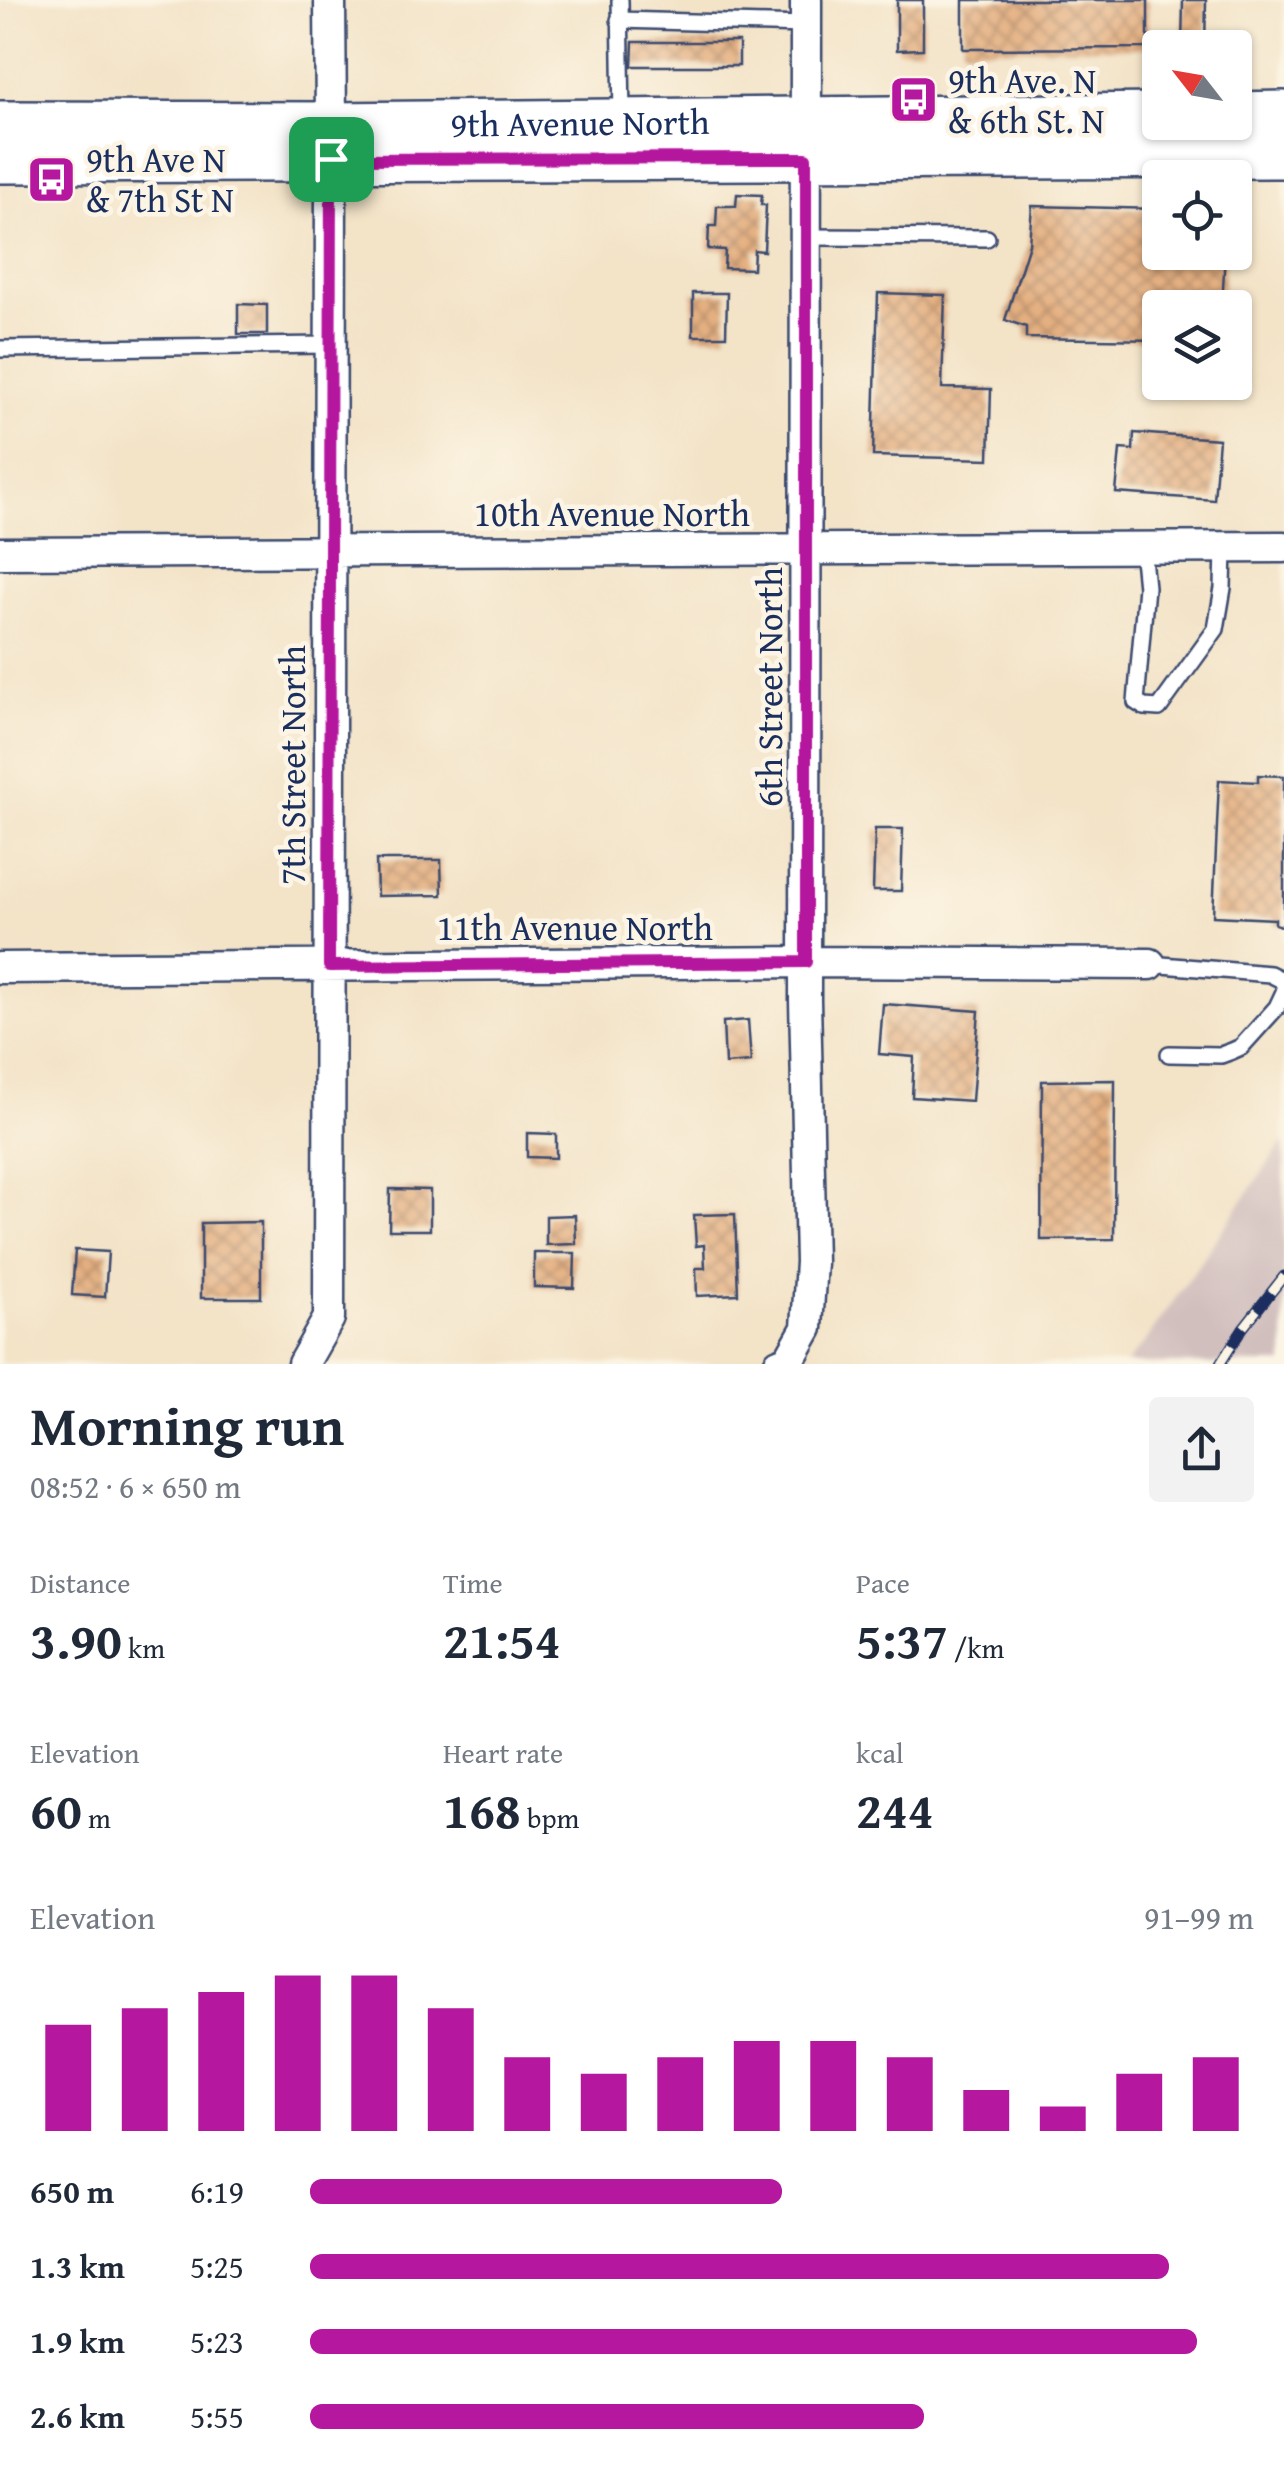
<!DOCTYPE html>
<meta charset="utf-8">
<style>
:root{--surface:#fff;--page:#f2f2f3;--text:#1f2937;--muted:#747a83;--accent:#b5179e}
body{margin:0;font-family:"Gentium Book Plus",serif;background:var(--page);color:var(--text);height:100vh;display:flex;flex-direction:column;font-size:38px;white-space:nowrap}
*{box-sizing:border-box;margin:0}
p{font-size:32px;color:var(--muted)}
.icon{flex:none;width:55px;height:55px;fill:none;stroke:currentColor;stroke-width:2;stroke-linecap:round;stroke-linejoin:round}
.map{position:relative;height:1364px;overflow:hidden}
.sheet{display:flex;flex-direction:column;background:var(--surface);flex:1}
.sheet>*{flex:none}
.needle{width:65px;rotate:301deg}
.tools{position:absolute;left:1142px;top:30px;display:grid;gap:20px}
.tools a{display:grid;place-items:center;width:110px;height:110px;border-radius:10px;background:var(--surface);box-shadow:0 2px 8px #0004;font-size:50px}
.pin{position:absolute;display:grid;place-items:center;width:85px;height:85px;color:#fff;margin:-42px;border-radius:20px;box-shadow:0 5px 15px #0006}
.round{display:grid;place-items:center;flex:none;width:105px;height:105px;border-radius:10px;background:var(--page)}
.overview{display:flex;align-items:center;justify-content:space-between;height:170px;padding:0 30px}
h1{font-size:55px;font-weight:700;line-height:75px}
.stats{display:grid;grid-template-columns:repeat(3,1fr);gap:15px;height:170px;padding:10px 30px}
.stats div{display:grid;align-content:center}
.stats b{font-size:50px;font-weight:700}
.stats small{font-size:28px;font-weight:400}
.stats p{font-size:28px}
.chart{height:280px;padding:20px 30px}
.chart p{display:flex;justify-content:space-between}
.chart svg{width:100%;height:180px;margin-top:10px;stroke:var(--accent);stroke-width:6}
ul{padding:0 30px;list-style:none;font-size:32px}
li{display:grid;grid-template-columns:160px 120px 1fr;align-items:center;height:75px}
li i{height:25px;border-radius:12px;background:var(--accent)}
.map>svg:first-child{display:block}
</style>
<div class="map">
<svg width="1284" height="1364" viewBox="0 0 1284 1364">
<defs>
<pattern id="building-cross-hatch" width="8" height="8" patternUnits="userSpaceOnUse" patternTransform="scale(2.5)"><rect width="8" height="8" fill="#e5b081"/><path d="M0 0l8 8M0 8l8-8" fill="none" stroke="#b9906d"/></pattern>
</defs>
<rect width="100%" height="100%" fill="#fcf5e5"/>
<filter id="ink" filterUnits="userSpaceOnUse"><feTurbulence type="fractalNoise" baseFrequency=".01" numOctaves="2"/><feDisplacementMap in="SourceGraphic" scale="20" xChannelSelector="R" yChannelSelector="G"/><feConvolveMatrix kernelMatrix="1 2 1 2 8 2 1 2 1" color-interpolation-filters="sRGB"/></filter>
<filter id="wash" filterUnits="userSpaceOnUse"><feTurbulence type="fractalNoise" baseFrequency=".0048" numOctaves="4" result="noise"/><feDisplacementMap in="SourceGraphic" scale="40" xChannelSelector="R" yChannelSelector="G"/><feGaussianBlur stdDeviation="2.25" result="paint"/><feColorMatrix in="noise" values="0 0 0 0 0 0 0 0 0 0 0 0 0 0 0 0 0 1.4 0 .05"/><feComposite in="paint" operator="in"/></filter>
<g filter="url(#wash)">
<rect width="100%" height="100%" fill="#f3e3c7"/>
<path fill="#d1bfbe" d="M1284 1141V1364H1126L1146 1341Z"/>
<g id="blocks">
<path fill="url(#building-cross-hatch)" d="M897 0H923V49L897 50Z
M963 0H1148V48L963 49Z
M1183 0H1206L1205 46H1182Z
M633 42H739V66H632Z
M737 194 762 195 761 205H766L764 251 754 250 753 269 724 268 725 250 708 249 709 226H716L717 206H736Z
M1032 206 1160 209V252H1225L1222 308H1160V340L1026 338V327L1005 320 1029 244Z
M693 293H727L726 336H693Z
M878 293 945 295 942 388 991 389 989 459 873 456Z
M238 304 267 305V334H238Z
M1134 433 1219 439 1214 500 1116 493 1120 449 1133 450Z
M1258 775 1284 776V927L1275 924V919L1213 916 1219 780 1258 782Z
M875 829H903L901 891H873Z
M376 860H441L442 895 377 896Z
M883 1004 979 1011 972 1101 912 1097 914 1057 879 1054Z
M748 1020 751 1062 725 1064 723 1022Z
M1115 1080 1114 1239 1041 1240 1042 1081Z
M527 1133 556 1134V1158L527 1157Z
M390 1189 430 1190V1230H389Z
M735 1214 738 1294 697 1296 696 1268H705L704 1245 696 1246 694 1215Z
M575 1215 576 1244 546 1245V1216Z
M261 1222V1298H201V1223Z
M75 1250 108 1252 105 1297 72 1295Z
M534 1253H575L574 1288 534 1287Z"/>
</g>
</g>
<g filter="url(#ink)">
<use href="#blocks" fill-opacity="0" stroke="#3b4a6e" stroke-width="2.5"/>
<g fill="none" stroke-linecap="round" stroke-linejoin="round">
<defs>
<path id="lane" d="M620 0 622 118
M619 20 806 25
M807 237 987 238
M0 349 329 345
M1142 548 1146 587 1136 702 1144 707 1159 708 1216 629 1223 588 1224 547
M1150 964 1270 974 1282 980 1284 986
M1169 1054 1221 1055 1232 1051 1241 1047 1277 1007 1284 992"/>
<path id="street" d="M330 0 331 125
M0 553 1284 547
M0 968 807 962 1150 964
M303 1364 329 1318 331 159
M779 1364 789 1360 807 1328 811 1262 805 1000 806 0"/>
<g id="secondary">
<path d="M1235 115 1284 114"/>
<path id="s1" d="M0 124 331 125 1160 116"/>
<path d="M0 160 1284 155"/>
</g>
</defs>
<use href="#lane" stroke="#3b4a6e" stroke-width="20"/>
<use href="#street" stroke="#3b4a6e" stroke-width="35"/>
<use href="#secondary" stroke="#3b4a6e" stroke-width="50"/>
<use href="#lane" stroke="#fff" stroke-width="15"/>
<use href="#street" stroke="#fff" stroke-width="30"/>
<use href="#secondary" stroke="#fff" stroke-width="45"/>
<defs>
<path id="rail" d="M1220 1364 1243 1328 1284 1276"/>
</defs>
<use href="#rail" stroke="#1b2f5e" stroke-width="11"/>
<use href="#rail" stroke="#fcf5e5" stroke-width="8" stroke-dasharray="22" stroke-linecap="butt"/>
</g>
</g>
<g fill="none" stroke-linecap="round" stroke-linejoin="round" filter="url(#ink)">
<defs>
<path id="route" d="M806 158V962L329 966 331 159Z"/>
</defs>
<use href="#route" stroke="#fff" stroke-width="20"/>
<use href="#route" stroke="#b5179e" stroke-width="12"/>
</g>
<defs>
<symbol id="bus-square" viewBox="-11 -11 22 22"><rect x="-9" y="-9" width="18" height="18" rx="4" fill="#b5179e" stroke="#fcf5e5"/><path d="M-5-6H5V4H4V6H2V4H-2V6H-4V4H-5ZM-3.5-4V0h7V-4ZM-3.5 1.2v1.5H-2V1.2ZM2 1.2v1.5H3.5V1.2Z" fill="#fff"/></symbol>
</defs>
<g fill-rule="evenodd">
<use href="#bus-square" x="886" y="72" width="55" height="55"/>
<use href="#bus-square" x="24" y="152" width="55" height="55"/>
</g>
<g text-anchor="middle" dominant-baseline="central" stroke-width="9" stroke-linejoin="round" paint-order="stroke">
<g font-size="35" fill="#1b2f5e" stroke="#fcf5e5" text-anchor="start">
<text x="948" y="80">9th Ave. N<tspan x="948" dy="40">&amp; 6th St. N</tspan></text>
<text x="86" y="159">9th Ave N<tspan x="86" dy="40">&amp; 7th St N</tspan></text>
</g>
<g font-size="35" fill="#1b2f5e" stroke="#fcf5e5">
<text stroke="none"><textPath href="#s1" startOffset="580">9th Avenue North</textPath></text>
<text x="612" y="513">10th Avenue North</text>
<text transform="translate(769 687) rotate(-90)">6th Street North</text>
<text transform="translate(292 765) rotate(-90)">7th Street North</text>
<text x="575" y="927">11th Avenue North</text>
</g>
</g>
</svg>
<div class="tools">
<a><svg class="needle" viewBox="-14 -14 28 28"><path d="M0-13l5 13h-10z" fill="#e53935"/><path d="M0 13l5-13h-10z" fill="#747a83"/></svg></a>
<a><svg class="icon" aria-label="locate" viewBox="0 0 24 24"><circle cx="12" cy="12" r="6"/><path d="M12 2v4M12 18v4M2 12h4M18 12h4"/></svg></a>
<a><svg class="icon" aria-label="layers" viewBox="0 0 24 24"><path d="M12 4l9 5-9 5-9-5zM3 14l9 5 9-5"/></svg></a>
</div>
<div class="pin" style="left:331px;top:159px;background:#1e9e55"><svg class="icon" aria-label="arrive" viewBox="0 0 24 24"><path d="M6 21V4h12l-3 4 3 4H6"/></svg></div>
</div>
<section class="sheet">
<div class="overview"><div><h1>Morning run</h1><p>08:52 · 6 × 650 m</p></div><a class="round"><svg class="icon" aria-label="share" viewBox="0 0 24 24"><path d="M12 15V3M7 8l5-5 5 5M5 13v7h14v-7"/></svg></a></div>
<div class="stats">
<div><p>Distance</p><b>3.90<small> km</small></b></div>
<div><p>Time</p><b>21:54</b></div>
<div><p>Pace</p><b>5:37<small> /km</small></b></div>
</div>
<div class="stats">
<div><p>Elevation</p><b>60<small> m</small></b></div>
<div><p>Heart rate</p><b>168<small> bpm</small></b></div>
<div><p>kcal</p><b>244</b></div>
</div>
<div class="chart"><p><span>Elevation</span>91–99 m</p>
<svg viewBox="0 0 160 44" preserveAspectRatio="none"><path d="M5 44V18M15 44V14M25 44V10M35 44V6M45 44V6M55 44V14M65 44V26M75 44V30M85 44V26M95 44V22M105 44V22M115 44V26M125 44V34M135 44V38M145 44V30M155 44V26"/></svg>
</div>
<ul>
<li><b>650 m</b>6:19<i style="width:50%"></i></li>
<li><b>1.3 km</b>5:25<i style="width:91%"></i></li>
<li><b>1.9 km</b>5:23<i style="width:94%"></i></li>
<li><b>2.6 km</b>5:55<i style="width:65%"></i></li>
</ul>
</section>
